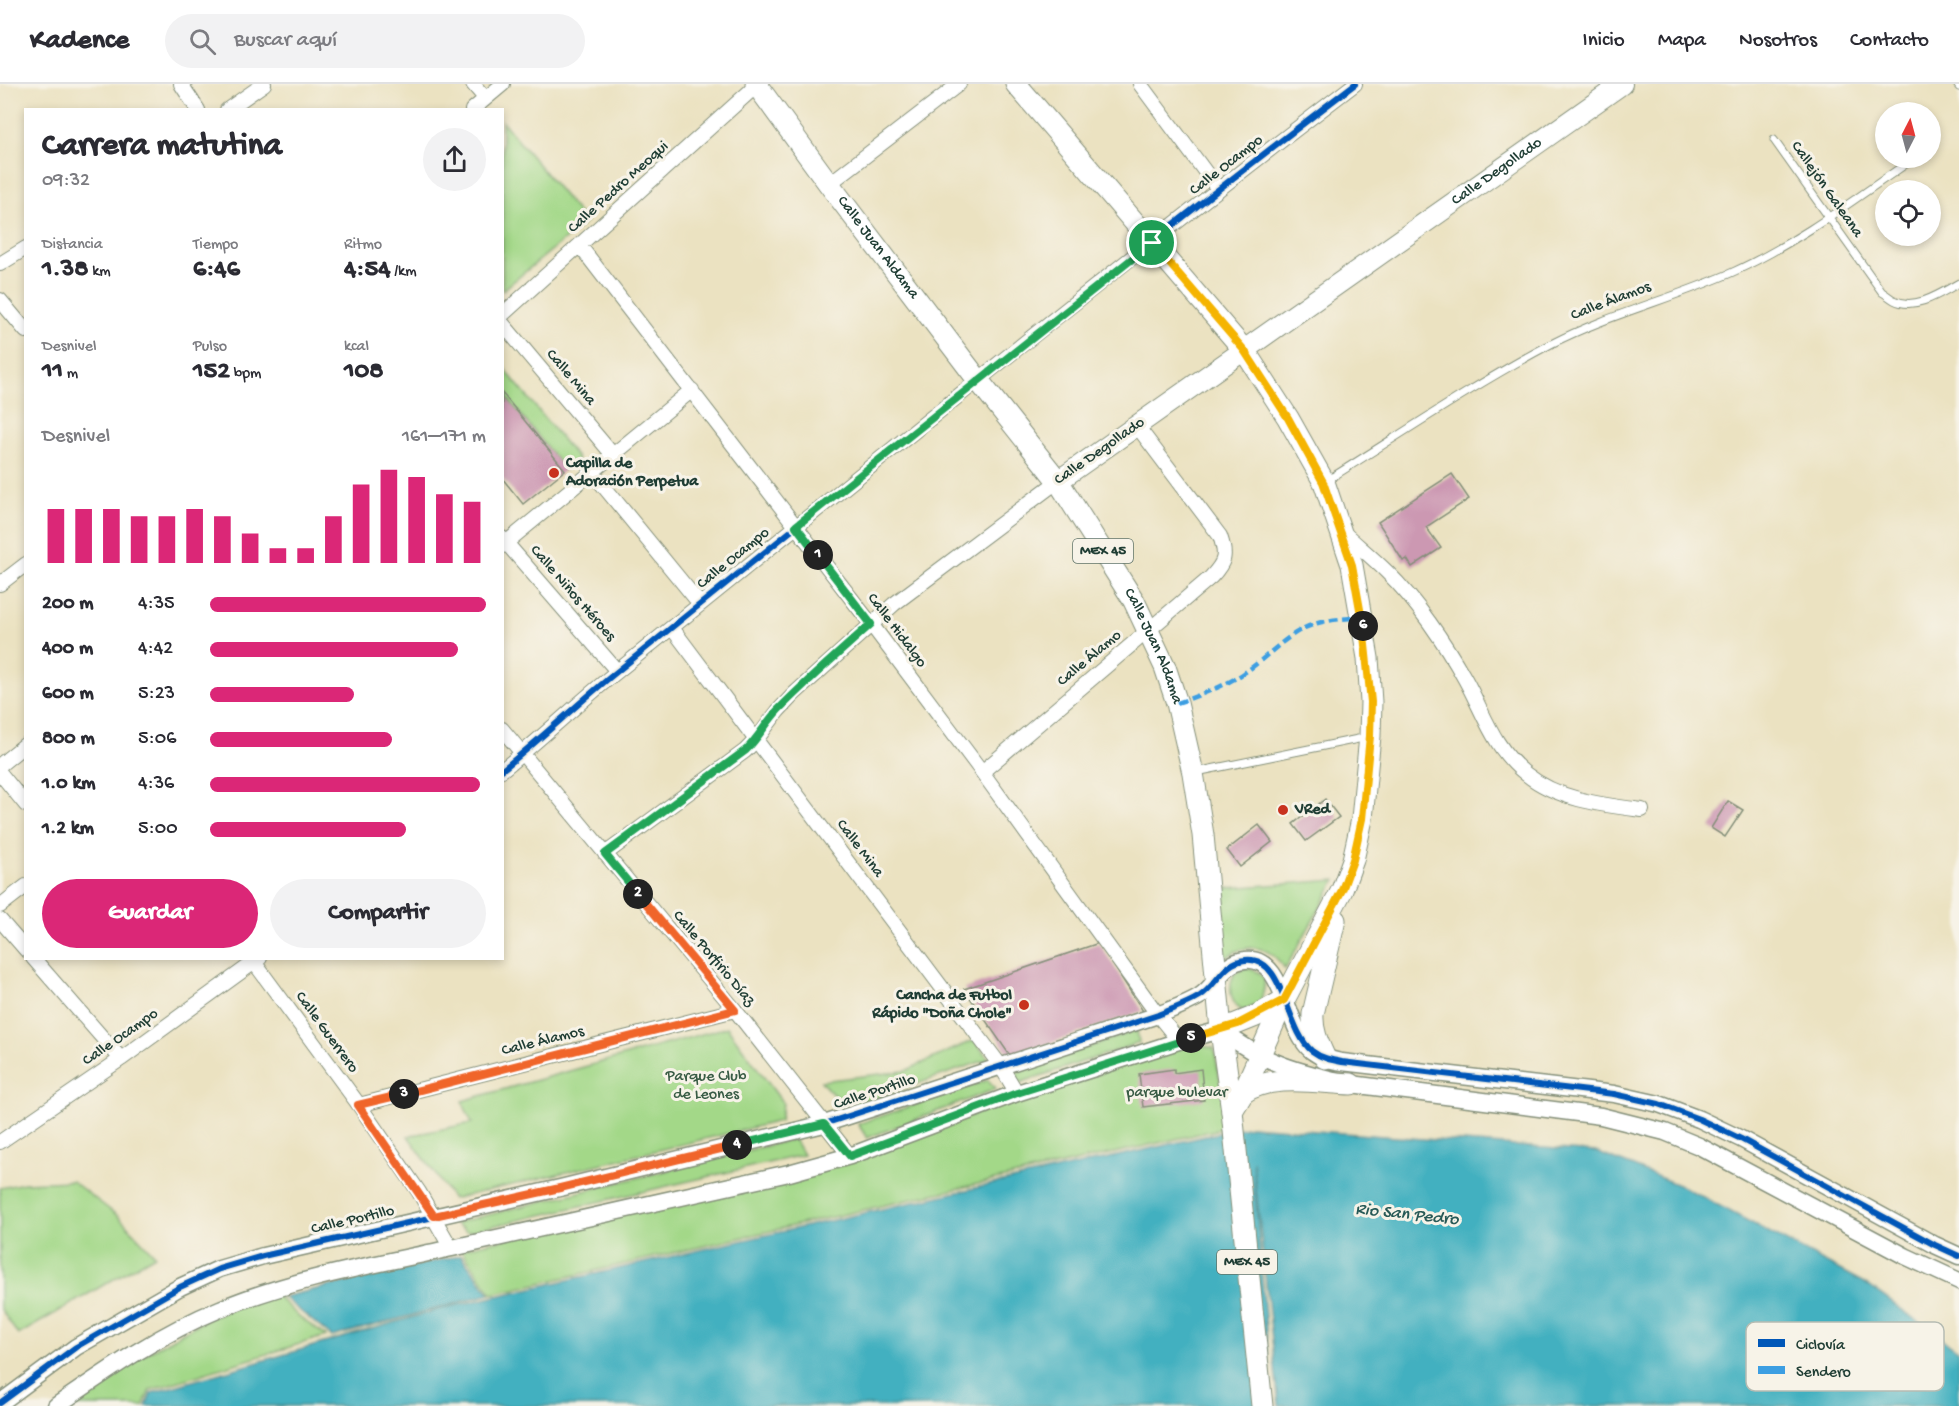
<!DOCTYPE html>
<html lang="es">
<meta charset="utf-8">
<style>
:root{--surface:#fff;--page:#f2f2f3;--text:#2b2b33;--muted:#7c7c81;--line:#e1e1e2;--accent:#db2777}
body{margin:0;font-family:"Gochi Hand",sans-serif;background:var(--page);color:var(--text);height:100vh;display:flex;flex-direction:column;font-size:22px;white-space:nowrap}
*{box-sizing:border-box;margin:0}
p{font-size:20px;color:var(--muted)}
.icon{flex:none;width:33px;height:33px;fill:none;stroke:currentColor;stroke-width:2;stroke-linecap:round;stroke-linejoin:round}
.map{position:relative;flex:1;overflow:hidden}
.panel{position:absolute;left:24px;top:24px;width:480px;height:852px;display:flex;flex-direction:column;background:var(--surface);border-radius:0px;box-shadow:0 3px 9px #0003}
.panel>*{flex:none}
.needle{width:39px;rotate:6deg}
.controls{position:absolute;left:1875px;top:18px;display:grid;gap:12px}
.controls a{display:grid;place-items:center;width:66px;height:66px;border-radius:50%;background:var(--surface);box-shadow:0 3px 9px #0003;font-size:30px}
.pin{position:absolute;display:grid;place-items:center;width:51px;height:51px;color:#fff;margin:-26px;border:3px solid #fff;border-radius:50%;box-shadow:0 2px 6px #0007}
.km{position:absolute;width:30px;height:30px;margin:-15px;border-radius:50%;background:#222;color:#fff;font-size:16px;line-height:30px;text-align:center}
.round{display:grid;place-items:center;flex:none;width:63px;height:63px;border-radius:32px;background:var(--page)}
.headline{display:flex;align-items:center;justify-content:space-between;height:102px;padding:0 18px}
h1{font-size:33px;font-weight:700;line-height:45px}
.stats{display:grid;grid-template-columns:repeat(3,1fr);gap:9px;height:102px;padding:6px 18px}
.stats div{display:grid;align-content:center}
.stats b{font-size:26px;font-weight:700}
.stats small{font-size:16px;font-weight:400}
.stats p{font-size:16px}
.chart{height:168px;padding:12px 18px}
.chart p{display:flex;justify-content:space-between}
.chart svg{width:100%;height:108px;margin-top:6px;stroke:var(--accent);stroke-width:6}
.button{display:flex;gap:12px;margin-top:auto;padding:12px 18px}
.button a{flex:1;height:69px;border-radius:36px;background:var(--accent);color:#fff;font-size:24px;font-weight:700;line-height:69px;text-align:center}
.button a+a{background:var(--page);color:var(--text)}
ul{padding:0 18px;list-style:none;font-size:20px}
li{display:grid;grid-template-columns:96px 72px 1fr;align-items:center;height:45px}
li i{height:15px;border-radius:8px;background:var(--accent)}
header{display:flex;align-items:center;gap:36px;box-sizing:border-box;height:84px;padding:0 30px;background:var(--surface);border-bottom:2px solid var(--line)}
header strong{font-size:28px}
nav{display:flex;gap:33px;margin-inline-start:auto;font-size:21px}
.search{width:420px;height:54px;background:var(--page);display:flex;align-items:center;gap:15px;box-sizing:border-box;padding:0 21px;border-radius:33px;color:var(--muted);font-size:22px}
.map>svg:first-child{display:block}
</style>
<header>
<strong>Kadence</strong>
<div class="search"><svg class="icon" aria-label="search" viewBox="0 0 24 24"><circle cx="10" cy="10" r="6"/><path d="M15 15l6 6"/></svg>Buscar aquí</div>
<nav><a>Inicio</a><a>Mapa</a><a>Nosotros</a><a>Contacto</a></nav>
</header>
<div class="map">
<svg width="1959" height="1322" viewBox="0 0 1959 1322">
<rect width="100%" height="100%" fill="#f7f3e8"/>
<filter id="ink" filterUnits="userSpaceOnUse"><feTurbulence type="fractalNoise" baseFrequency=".0167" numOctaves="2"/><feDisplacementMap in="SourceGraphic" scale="12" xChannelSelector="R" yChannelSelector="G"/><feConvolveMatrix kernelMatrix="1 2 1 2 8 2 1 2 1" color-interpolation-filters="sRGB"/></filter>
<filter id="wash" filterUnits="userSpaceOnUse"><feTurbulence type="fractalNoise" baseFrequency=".008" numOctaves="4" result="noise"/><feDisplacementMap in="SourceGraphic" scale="24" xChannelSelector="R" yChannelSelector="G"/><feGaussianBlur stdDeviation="1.35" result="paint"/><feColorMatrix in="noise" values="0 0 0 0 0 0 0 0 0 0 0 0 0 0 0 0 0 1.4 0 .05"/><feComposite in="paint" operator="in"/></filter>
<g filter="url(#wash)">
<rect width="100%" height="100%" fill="#ebe2c1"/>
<path fill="#a3d888" stroke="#618a5e" stroke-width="1.5" d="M502 37 586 138 503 206H502Z
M503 283 578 375 565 386 503 309Z
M1336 796 1285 885C1268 859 1243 857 1221 878L1215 805Z
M1245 884C1270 888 1266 900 1260 919L1244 927C1230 922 1227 902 1235 889Z
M727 943 783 1019 780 1037 453 1115 408 1052 472 1039 462 1017Z
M1137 946 1139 959 1019 999 1015 989Z
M974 956 989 975 865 1018C842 1020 835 1015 821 997L905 987Z
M1191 960 1214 964 1229 1043 492 1210 461 1165 865 1071 994 1023Z
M988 996 996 1005 867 1054 858 1040Z
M794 1055 803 1071 467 1148 455 1139Z
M72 1097 118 1132 155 1171 18 1251 0 1224V1104L24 1099Z
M274 1209 299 1233 326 1252 150 1306 143 1322H67L131 1278 210 1233Z"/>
<path fill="#43b0c0" stroke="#31767a" stroke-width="1.5" d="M1250 1042 1596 1068 1686 1104 1866 1200 1959 1267V1322H1279L1253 1077 1272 1322H146L151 1309 448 1223Z
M461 1171 490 1210 332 1253 283 1213Z"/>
<g id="blocks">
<path fill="#cc98b2" d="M502 309 565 386 523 420 502 394Z
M1452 390 1469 415 1426 443 1441 464 1412 483 1407 475 1403 477 1378 438Z
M1325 715 1339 733 1306 757 1293 740Z
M1728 717 1743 726 1725 753 1711 744Z
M1259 741 1272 758 1240 783 1227 766Z
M1099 859 1143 927 1011 973 964 905Z
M1174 985V989L1201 985 1204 1016 1143 1023 1139 990Z"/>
</g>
</g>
<g filter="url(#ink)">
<use href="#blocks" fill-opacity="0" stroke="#85907a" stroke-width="1.5"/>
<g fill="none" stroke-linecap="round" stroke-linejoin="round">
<defs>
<path id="service" d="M1957 0 1959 3
M1774 56 1882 208C1886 210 1890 214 1894 216 1915 227 1941 209 1959 199
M1326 397C1400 351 1473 301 1551 260 1609 230 1673 215 1733 188 1797 159 1855 115 1913 75
M1196 688 1368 653"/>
<path id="minor" d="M181 0 198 26
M473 0 485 14
M1140 0 1218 105
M227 26 264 0
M472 26 503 0
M829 100 959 0
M580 162 871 540 982 688 1158 931 1179 957
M0 180 26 164
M0 216 26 247
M502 231 757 1
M502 239 613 371
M592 388 700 520
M1343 448C1357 461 1373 474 1387 488 1416 516 1445 559 1465 595 1484 629 1493 664 1526 690 1558 716 1603 721 1642 726
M502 454 617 587
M502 462 692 306
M0 500 26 480
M672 544 1000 981 1017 1009
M502 645 735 926 850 1072
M0 681 26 660
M502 686C542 654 579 618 619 586 863 389 1106 190 1355 0
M982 688 1211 493C1225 478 1227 472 1220 452L1137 342
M0 689 26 721
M605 770 745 667 756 656 778 627 794 610 894 520 1058 397
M0 822 26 802
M0 836 26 866
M33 874 121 975
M251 874 359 1021 419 1108 451 1164
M359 1021 735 926
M0 1058 121 975 260 874"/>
<path id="tertiary" d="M0 1319 76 1263 180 1203 219 1185 263 1172 560 1104 824 1040 1158 931C1172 925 1187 920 1200 912 1217 901 1223 878 1245 876 1285 871 1285 945 1312 967 1321 974 1331 976 1342 978L1614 1010 1659 1020 1699 1035 1741 1055 1935 1161 1959 1172
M56 1322C108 1286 161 1249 220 1225 294 1194 374 1181 452 1164 564 1139 676 1114 789 1089L850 1072 1017 1009 1179 957 1221 946C1262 979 1301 989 1351 1000L1601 1032 1665 1048 1699 1062 1905 1172 1959 1197"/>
<g id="secondary">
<path id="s1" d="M1058 397 1622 0"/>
</g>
<g id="primary">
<path id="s2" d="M756 0 829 100 978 296 1058 397 1134 517 1165 583 1177 619 1193 689 1203 751 1221 946 1232 1027 1262 1322"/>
<path d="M1016 0 1244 266 1288 334 1324 398 1352 481 1368 574 1371 618 1370 652 1362 735 1353 776 1342 806 1284 916 1243 1009 1232 1027"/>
<path d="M1221 946 1256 932 1284 916"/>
<path d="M1325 974C1318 959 1312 947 1313 930L1335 836"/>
<path d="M1243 1009C1272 989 1318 999 1351 1000"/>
</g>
</defs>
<use href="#service" stroke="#85907a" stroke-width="9"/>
<use href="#minor" stroke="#85907a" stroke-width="16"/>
<use href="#tertiary" stroke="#85907a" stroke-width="19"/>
<use href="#secondary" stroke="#85907a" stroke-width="22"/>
<use href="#primary" stroke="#85907a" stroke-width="23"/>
<use href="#service" stroke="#fff" stroke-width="7"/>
<use href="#minor" stroke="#fff" stroke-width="14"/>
<use href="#tertiary" stroke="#fff" stroke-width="16"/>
<use href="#secondary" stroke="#fff" stroke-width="20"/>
<use href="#primary" stroke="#fff" stroke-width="21"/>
<path stroke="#3c9ee2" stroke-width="4.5" stroke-dasharray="9 4.5" stroke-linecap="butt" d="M1177 619C1200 611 1223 603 1244 589 1267 574 1286 550 1312 541 1328 535 1345 535 1362 533"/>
<defs>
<path id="cycleway" d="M502 686C542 654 579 618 619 586 863 389 1106 190 1355 0
M0 1319 76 1263 180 1203 219 1185 263 1172 560 1104 824 1040 1158 931C1172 925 1187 920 1200 912 1217 901 1223 878 1245 876 1285 871 1285 945 1312 967 1321 974 1331 976 1342 978L1614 1010 1659 1020 1699 1035 1741 1055 1935 1161 1959 1172"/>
</defs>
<use href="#cycleway" stroke="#f7f3e8" stroke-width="10"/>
<use href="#cycleway" stroke="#0057b8" stroke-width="6"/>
</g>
</g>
<g fill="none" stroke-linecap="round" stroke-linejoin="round" filter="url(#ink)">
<defs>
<path id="split-1" d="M818 471 796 442 1152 159"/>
<path id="split-2" d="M638 810 605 770 746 666C758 654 766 639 778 626 807 596 840 568 871 540L818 471"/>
<path id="split-3" d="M404 1010 735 926 638 810"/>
<path id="split-4" d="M404 1010 358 1021 434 1132 560 1104 737 1061"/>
<path id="split-5" d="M737 1061 824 1040 850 1072 1017 1009 1191 954"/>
<path id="split-6" d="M1191 954 1238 940 1284 916 1342 806 1353 776 1362 735 1370 652 1371 618 1363 542"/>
<path id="split-7" d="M1152 159 1244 266 1288 334 1323 398 1352 481 1363 542"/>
</defs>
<use href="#split-1" stroke="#fff" stroke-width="12"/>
<use href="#split-2" stroke="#fff" stroke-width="12"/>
<use href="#split-3" stroke="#fff" stroke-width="12"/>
<use href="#split-4" stroke="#fff" stroke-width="12"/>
<use href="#split-5" stroke="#fff" stroke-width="12"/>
<use href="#split-6" stroke="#fff" stroke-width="12"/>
<use href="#split-7" stroke="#fff" stroke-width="12"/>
<use href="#split-1" stroke="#22a559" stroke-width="8"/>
<use href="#split-2" stroke="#22a559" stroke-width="8"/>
<use href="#split-3" stroke="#f0652b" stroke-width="8"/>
<use href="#split-4" stroke="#f0652b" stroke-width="8"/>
<use href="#split-5" stroke="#22a559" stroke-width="8"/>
<use href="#split-6" stroke="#f5b400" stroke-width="8"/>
<use href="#split-7" stroke="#f5b400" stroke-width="8"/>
</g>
<g fill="#c8321e" stroke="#f7f3e8" stroke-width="2">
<circle cx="554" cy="389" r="6"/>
<circle cx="1283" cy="726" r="6"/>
<circle cx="1024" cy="921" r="6"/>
</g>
<g text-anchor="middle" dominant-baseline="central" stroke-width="6" stroke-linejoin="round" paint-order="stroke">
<g fill="#f7f3e8" stroke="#60746a" stroke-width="1.5">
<rect x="1073" y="455" width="60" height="24" rx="4.5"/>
<rect x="1217" y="1166" width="60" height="24" rx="4.5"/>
</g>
<g font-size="15" font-weight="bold" fill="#1f3d34">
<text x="1103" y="467">MEX 45</text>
<text x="1247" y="1178">MEX 45</text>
</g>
<g font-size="16" fill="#1f3d34" stroke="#f7f3e8">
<text transform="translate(1227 82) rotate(-38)">Calle Ocampo</text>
<text stroke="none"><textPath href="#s1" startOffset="537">Calle Degollado</textPath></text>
<text transform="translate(619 104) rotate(-42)">Calle Pedro Meoqui</text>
<text transform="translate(1826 106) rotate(55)">Callejón Galeana</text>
<text stroke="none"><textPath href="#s2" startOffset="204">Calle Juan Aldama</textPath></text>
<text transform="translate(1611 218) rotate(-21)">Calle Álamos</text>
<text transform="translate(570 294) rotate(50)">Calle Mina</text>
<text transform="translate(1100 368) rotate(-35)">Calle Degollado</text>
<text transform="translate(734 475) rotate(-39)">Calle Ocampo</text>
<text transform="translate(572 510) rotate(49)">Calle Niños Héroes</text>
<text transform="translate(896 547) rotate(53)">Calle Hidalgo</text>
<text stroke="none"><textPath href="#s2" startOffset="690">Calle Juan Aldama</textPath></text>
<text transform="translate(1090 575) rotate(-40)">Calle Álamo</text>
<text transform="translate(859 765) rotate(53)">Calle Mina</text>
<text transform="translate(713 875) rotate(50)">Calle Porfirio Díaz</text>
<text transform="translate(326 949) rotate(54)">Calle Guerrero</text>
<text transform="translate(121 954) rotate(-35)">Calle Ocampo</text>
<text transform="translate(543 958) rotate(-14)">Calle Álamos</text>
<text transform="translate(875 1009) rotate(-18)">Calle Portillo</text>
<text transform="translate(353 1137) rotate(-13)">Calle Portillo</text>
</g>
<g font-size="16" font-weight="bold" fill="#1f3d34" stroke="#f7f3e8" text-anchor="start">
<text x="566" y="380">Capilla de<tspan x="566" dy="18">Adoración Perpetua</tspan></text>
<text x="1295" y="726">VRed</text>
<text x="1012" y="912" text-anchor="end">Cancha de Futbol<tspan x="1012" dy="18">Rápido "Doña Chole"</tspan></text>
</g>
<g font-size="16" fill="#395c45" stroke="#f7f3e8">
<text x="706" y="993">Parque Club<tspan x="706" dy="18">de Leones</tspan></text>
<text x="1177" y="1009">parque bulevar</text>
</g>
<g font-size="18" font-style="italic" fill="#285a57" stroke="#f7f3e8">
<text transform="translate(1407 1131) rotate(6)">Rio San Pedro</text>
</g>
</g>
<rect x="1746" y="1238" width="198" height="69" rx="9" fill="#f7f3e8" stroke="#b6bcb2" stroke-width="1.5"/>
<rect x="1758" y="1255" width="27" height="8" fill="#0057b8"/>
<rect x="1758" y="1282" width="27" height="8" fill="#3c9ee2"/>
<g font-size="16" fill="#1f3d34">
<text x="1796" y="1265">Ciclovía</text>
<text x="1796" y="1292">Sendero</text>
</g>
</svg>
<div class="controls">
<a><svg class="needle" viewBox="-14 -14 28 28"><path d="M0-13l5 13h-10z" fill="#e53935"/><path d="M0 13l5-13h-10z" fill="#7c7c81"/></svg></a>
<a><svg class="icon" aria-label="locate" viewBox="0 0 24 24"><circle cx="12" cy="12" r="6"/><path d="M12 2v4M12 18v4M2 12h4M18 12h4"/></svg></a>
</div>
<div class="pin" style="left:1152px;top:159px;background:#1e9e55"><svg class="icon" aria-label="arrive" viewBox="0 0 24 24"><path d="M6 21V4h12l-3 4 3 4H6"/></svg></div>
<b class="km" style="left:818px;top:471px">1</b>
<b class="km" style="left:638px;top:810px">2</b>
<b class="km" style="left:404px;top:1010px">3</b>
<b class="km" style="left:737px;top:1061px">4</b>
<b class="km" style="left:1191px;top:954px">5</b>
<b class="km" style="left:1363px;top:542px">6</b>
<section class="panel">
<div class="headline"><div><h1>Carrera matutina</h1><p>09:32</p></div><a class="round"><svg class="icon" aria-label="share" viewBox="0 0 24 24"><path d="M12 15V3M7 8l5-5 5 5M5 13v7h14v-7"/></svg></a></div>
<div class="stats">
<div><p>Distancia</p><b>1.38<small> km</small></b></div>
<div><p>Tiempo</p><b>6:46</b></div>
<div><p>Ritmo</p><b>4:54<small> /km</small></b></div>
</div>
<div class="stats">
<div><p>Desnivel</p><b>11<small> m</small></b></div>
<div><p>Pulso</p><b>152<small> bpm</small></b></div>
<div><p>kcal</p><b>108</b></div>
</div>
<div class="chart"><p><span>Desnivel</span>161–171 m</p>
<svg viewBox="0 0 160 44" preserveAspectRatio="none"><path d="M5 44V22M15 44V22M25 44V22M35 44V25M45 44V25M55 44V22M65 44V25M75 44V32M85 44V38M95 44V38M105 44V25M115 44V12M125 44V6M135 44V9M145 44V16M155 44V19"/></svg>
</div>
<ul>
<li><b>200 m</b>4:35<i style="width:100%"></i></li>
<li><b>400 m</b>4:42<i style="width:90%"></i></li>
<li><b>600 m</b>5:23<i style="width:52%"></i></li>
<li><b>800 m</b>5:06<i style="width:66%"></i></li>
<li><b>1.0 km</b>4:36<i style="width:98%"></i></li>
<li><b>1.2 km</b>5:00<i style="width:71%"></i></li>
</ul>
<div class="button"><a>Guardar</a><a>Compartir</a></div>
</section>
</div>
